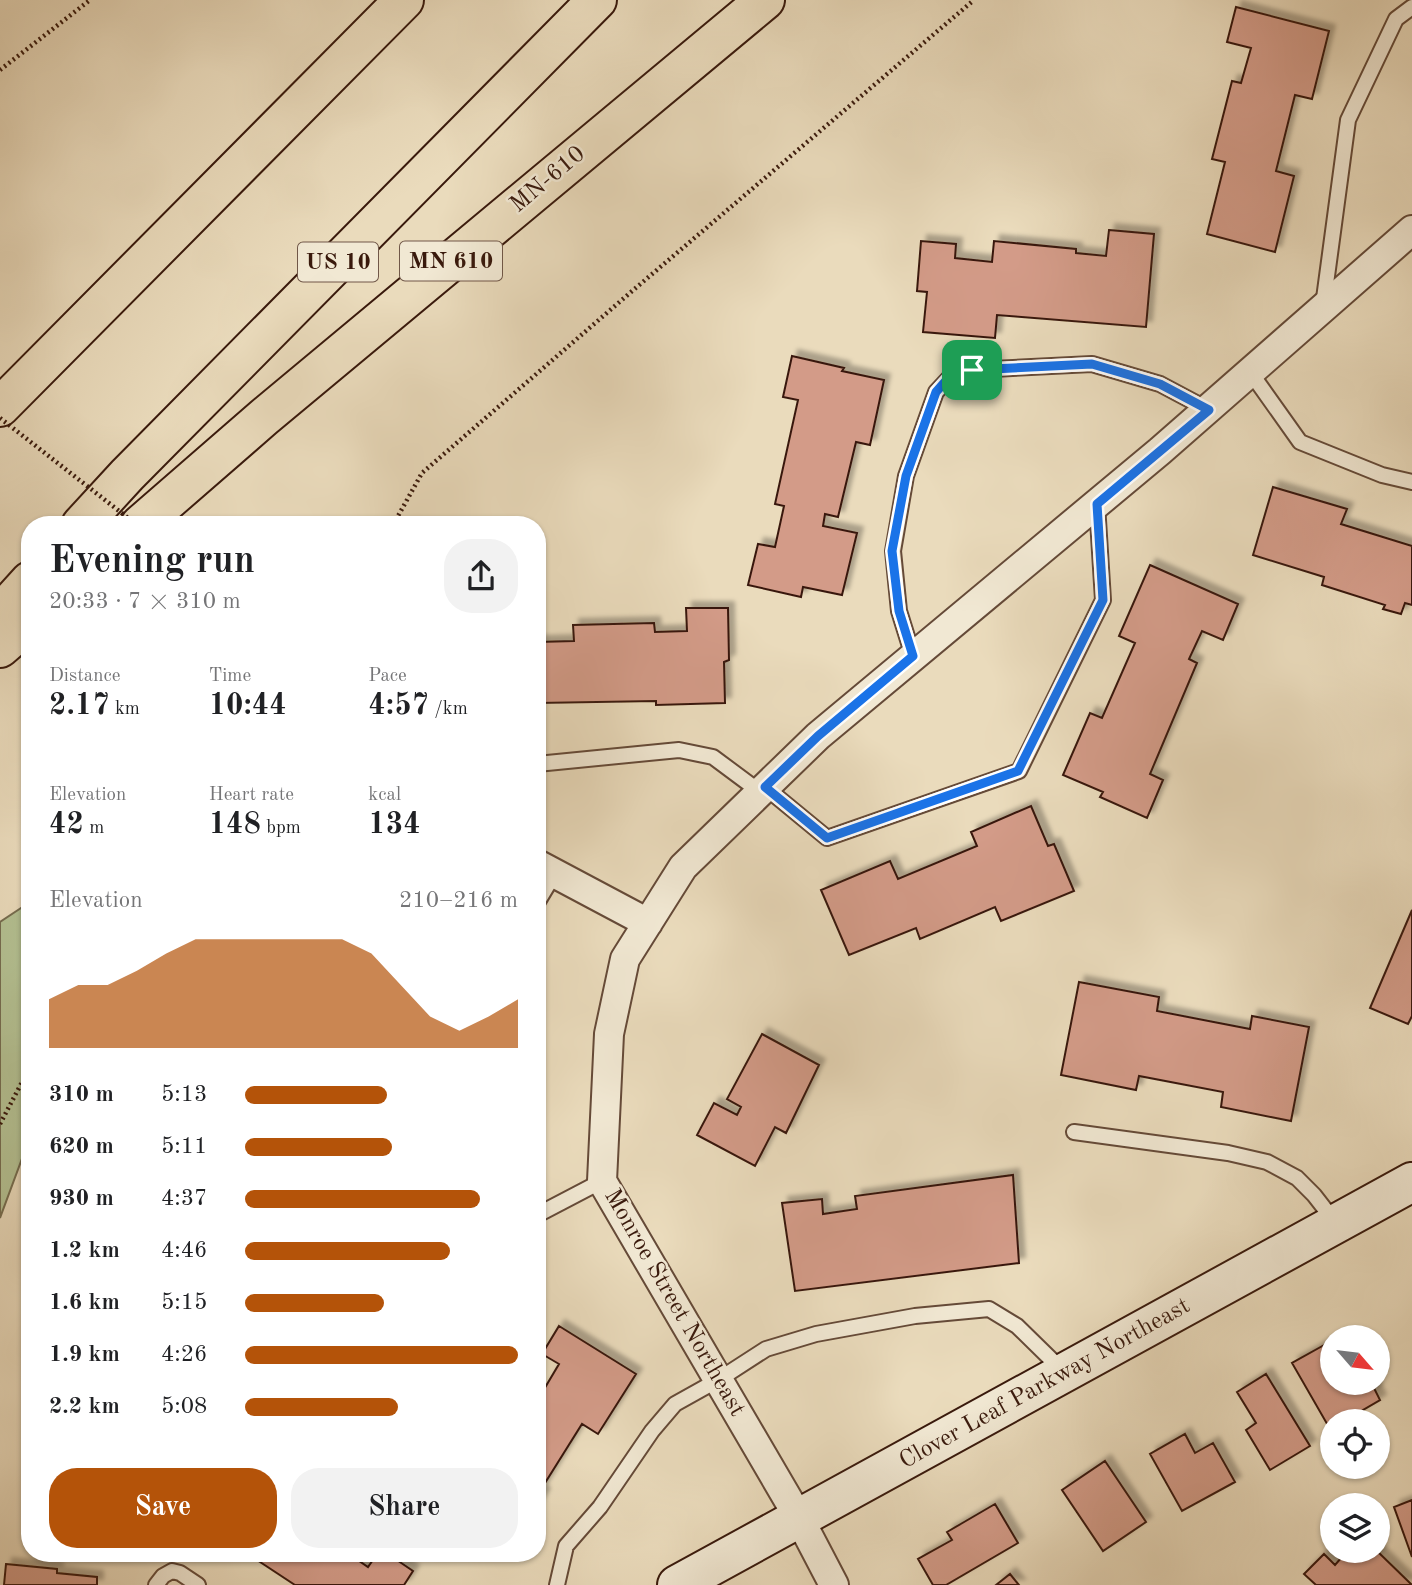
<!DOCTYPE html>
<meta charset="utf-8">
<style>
:root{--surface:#fff;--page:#f2f2f2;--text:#202124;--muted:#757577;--accent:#b45309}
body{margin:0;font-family:"Old Standard TT",serif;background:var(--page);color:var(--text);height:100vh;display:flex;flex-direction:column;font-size:26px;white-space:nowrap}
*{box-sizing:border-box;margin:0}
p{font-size:23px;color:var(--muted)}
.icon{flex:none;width:38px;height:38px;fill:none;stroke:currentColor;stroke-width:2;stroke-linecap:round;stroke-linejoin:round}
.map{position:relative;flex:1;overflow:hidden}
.side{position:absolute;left:21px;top:516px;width:525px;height:1046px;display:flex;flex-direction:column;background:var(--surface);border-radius:28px;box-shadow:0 2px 5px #0004}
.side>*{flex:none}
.needle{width:46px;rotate:118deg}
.controls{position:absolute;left:1320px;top:1325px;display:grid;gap:14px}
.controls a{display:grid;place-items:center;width:70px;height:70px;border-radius:50%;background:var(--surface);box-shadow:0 2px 5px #0004;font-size:35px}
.pin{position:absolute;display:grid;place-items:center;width:60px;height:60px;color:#fff;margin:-30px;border-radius:14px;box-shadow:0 4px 10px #0006}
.round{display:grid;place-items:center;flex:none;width:74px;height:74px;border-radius:28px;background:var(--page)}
.head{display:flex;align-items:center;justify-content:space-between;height:119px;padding:0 28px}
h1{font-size:38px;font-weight:700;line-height:52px}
.metrics{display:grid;grid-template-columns:repeat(3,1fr);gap:10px;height:119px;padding:7px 28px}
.metrics div{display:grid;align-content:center}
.metrics b{font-size:30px;font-weight:700}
.metrics small{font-size:19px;font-weight:400}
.metrics p{font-size:19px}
.chart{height:196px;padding:14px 28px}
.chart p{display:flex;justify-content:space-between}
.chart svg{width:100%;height:126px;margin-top:7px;fill:var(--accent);opacity:.7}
.cta{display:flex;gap:14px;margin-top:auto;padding:14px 28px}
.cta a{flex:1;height:80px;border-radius:28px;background:var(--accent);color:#fff;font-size:28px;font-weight:700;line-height:80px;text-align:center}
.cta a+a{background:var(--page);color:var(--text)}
ul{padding:0 28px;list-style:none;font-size:23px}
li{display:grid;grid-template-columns:112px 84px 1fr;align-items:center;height:52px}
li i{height:18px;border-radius:9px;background:var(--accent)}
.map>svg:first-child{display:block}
</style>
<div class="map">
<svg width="1412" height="1585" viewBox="0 0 1412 1585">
<defs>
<filter id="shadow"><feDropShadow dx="6" dy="-6" stdDeviation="2" flood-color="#0004"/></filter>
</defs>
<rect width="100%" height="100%" fill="#eadbbc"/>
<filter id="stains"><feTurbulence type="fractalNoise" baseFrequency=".00286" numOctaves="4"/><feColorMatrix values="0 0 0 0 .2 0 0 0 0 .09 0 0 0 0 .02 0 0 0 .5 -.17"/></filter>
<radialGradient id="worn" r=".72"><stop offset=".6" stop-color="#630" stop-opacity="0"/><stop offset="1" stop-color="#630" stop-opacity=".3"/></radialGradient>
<path fill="#b4c193" stroke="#766d50" stroke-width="2" d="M30 902V1137L0 1218V922Z"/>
<path fill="#d39b88" stroke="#39190c" stroke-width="2" filter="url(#shadow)" d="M1236 7 1329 31 1312 99 1295 95 1276 171 1294 176 1275 252 1207 234 1225 162 1212 159 1232 81 1241 83 1251 48 1227 42Z
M1109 230 1154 234 1146 327 997 315 995 338 923 332 927 292 917 291 921 241 956 244 955 258 992 262 994 241 1076 249V253L1106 256Z
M792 356 844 368 842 371 884 380 870 445 856 442 838 517 825 514 823 526 857 533 842 595 803 587 801 597 748 585 758 544 775 547 784 506 775 504 798 400 783 397Z
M1273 487 1347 509 1341 524 1412 546V605L1405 603 1401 614 1383 609 1385 605 1322 585 1324 577 1253 555Z
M1150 565 1238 604 1223 640 1202 631 1189 659 1197 663 1150 774 1163 780 1147 818 1100 797 1103 792 1063 775 1090 713 1102 718 1135 643 1119 636Z
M686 608H728L729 660 724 662 725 703 656 705V701L537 703V642L574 641 573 625 654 623 655 632 687 631Z
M1031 806 1048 846 1054 844 1074 891 1001 921 995 907 920 939 916 928 849 955 821 890 890 861 898 879 977 846 971 832Z
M1412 910V1016L1408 1024 1370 1008Z
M1079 982 1159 997 1157 1011 1250 1029 1252 1016 1309 1027 1291 1121 1221 1107 1223 1092 1139 1076 1136 1090 1061 1075Z
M762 1034 819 1065 786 1133 775 1127 755 1166 697 1135 714 1103 737 1115 741 1107 727 1099Z
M1013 1175 1019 1263 795 1291 782 1203 822 1199 823 1214 857 1209 855 1196Z
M559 1326 636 1374 598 1434 582 1424 540 1491 544 1494 537 1505V1394L540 1396 559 1364 542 1354Z
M1326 1344 1332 1354V1382H1371L1380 1400 1344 1421H1332V1428L1330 1429 1292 1363Z
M1266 1374 1310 1446 1270 1470 1246 1430 1256 1423 1237 1392Z
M1185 1434 1195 1453 1213 1443 1235 1482 1182 1511 1150 1454Z
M1105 1461 1146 1522 1103 1551 1062 1490Z
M1412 1500V1557L1394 1507Z
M995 1504 1018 1543 946 1585H933L918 1559 952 1540 947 1532Z
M1348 1550H1376L1412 1585H1316L1304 1574 1324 1554 1335 1565Z
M248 1554H349L368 1567 377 1554H388L413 1571 404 1585H295Z
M6 1564 57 1569V1573L97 1577V1585H4Z
M1010 1574 1019 1585H996Z"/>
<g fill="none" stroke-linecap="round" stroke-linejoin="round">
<defs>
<path id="lane" d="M1323 306 1348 120 1396 19 1412 7
M1251 373 1300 442 1382 475 1412 482
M913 656 899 611 893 551 906 476 936 392 952 375 972 370 1092 364 1160 384 1209 410
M537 764 679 750 713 757 760 792
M765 787 827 838 1019 771 1103 600 1097 504
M537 903 555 873
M1074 1132 1228 1153 1267 1162 1297 1178 1314 1195 1335 1222
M537 1215 602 1181
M156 1585 163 1576 172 1571 180 1573 198 1585
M557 1585 566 1546 600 1507 652 1431 675 1404 718 1380 766 1349 816 1334 915 1316 989 1309 1017 1326 1064 1372"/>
<path id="street" d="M537 864 648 923
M834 1585 799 1518 602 1181 609 1034 625 959 683 867 818 736 1160 451 1412 230"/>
<path id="secondary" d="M677 1585 1412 1182"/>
<path id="highway" d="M0 407 404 0
M81 525 127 475 597 0
M140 525 263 418 765 0
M0 614 30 581
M0 648 30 622"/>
</defs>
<use href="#lane" stroke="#654a38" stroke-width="18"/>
<use href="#street" stroke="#654a38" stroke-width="32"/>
<use href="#secondary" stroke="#39190c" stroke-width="42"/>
<use href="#highway" stroke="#39190c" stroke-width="42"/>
<path stroke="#39190c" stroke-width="4.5" stroke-dasharray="2 3.5" stroke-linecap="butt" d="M0 70 90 0
M393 525 422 473 631 292 974 0
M0 1124 30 1067"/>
<use href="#lane" stroke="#f1e8d3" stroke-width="14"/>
<use href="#street" stroke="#f1e8d3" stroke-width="28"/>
<use href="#secondary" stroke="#f1e8d3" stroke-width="38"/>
<use href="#highway" stroke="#eadbbc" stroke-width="38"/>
<path stroke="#39190c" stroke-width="4.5" stroke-dasharray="2 3.5" stroke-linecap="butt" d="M0 418 137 525"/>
</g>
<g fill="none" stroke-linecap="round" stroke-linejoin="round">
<defs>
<path id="route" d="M1092 364 1160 384 1209 410 1097 504 1103 600 1018 771 827 838 765 787 818 736 913 656 899 611 892 551 906 476 936 392 952 374 972 370Z"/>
</defs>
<use href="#route" stroke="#fff" stroke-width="14"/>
<use href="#route" stroke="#1a73e8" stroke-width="9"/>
</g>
<g text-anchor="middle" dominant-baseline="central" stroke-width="5" stroke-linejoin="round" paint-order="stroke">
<g fill="#f1e8d3" stroke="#705748" stroke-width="2">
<rect x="400" y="241.5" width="102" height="39" rx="5"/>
<rect x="298" y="242.5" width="80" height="39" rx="5"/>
</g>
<g font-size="23" font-weight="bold" fill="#39190c">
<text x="451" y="261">MN 610</text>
<text x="338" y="262">US 10</text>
</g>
<g font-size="24" fill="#39190c" stroke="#f1e8d3">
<text transform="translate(548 180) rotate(-40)">MN-610</text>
<text transform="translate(674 1303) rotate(60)">Monroe Street Northeast</text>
<text transform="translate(1045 1384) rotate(-29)">Clover Leaf Parkway Northeast</text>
</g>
</g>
<rect width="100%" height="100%" filter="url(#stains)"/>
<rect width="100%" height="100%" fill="url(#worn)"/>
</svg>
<div class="controls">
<a><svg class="needle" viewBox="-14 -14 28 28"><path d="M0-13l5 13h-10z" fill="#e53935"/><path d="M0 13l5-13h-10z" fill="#757577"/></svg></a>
<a><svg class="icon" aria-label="locate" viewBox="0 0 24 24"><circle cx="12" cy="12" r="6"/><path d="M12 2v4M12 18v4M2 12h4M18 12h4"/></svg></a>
<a><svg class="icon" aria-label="layers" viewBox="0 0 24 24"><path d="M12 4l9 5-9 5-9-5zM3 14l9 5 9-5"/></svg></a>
</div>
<div class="pin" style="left:972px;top:370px;background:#1e9e55"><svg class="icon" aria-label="arrive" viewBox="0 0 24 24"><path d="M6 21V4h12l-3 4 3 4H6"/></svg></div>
<section class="side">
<div class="head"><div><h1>Evening run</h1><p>20:33 · 7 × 310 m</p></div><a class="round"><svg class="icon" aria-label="share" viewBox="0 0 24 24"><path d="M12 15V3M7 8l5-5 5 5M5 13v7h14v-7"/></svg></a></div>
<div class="metrics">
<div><p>Distance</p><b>2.17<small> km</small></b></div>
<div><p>Time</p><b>10:44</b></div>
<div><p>Pace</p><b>4:57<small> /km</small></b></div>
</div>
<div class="metrics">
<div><p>Elevation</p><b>42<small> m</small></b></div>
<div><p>Heart rate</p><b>148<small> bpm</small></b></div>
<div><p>kcal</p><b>134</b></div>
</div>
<div class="chart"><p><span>Elevation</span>210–216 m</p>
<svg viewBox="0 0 160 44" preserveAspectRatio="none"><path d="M0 44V27L10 22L20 22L30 17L40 11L50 6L60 6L70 6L80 6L90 6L100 6L110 11L120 22L130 33L140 38L150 33L160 27V44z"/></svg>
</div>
<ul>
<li><b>310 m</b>5:13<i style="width:52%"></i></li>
<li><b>620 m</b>5:11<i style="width:54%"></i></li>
<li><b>930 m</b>4:37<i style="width:86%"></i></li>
<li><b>1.2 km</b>4:46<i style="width:75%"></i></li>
<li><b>1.6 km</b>5:15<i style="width:51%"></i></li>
<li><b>1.9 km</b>4:26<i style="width:100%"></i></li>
<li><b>2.2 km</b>5:08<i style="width:56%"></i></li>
</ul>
<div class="cta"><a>Save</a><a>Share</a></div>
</section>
</div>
